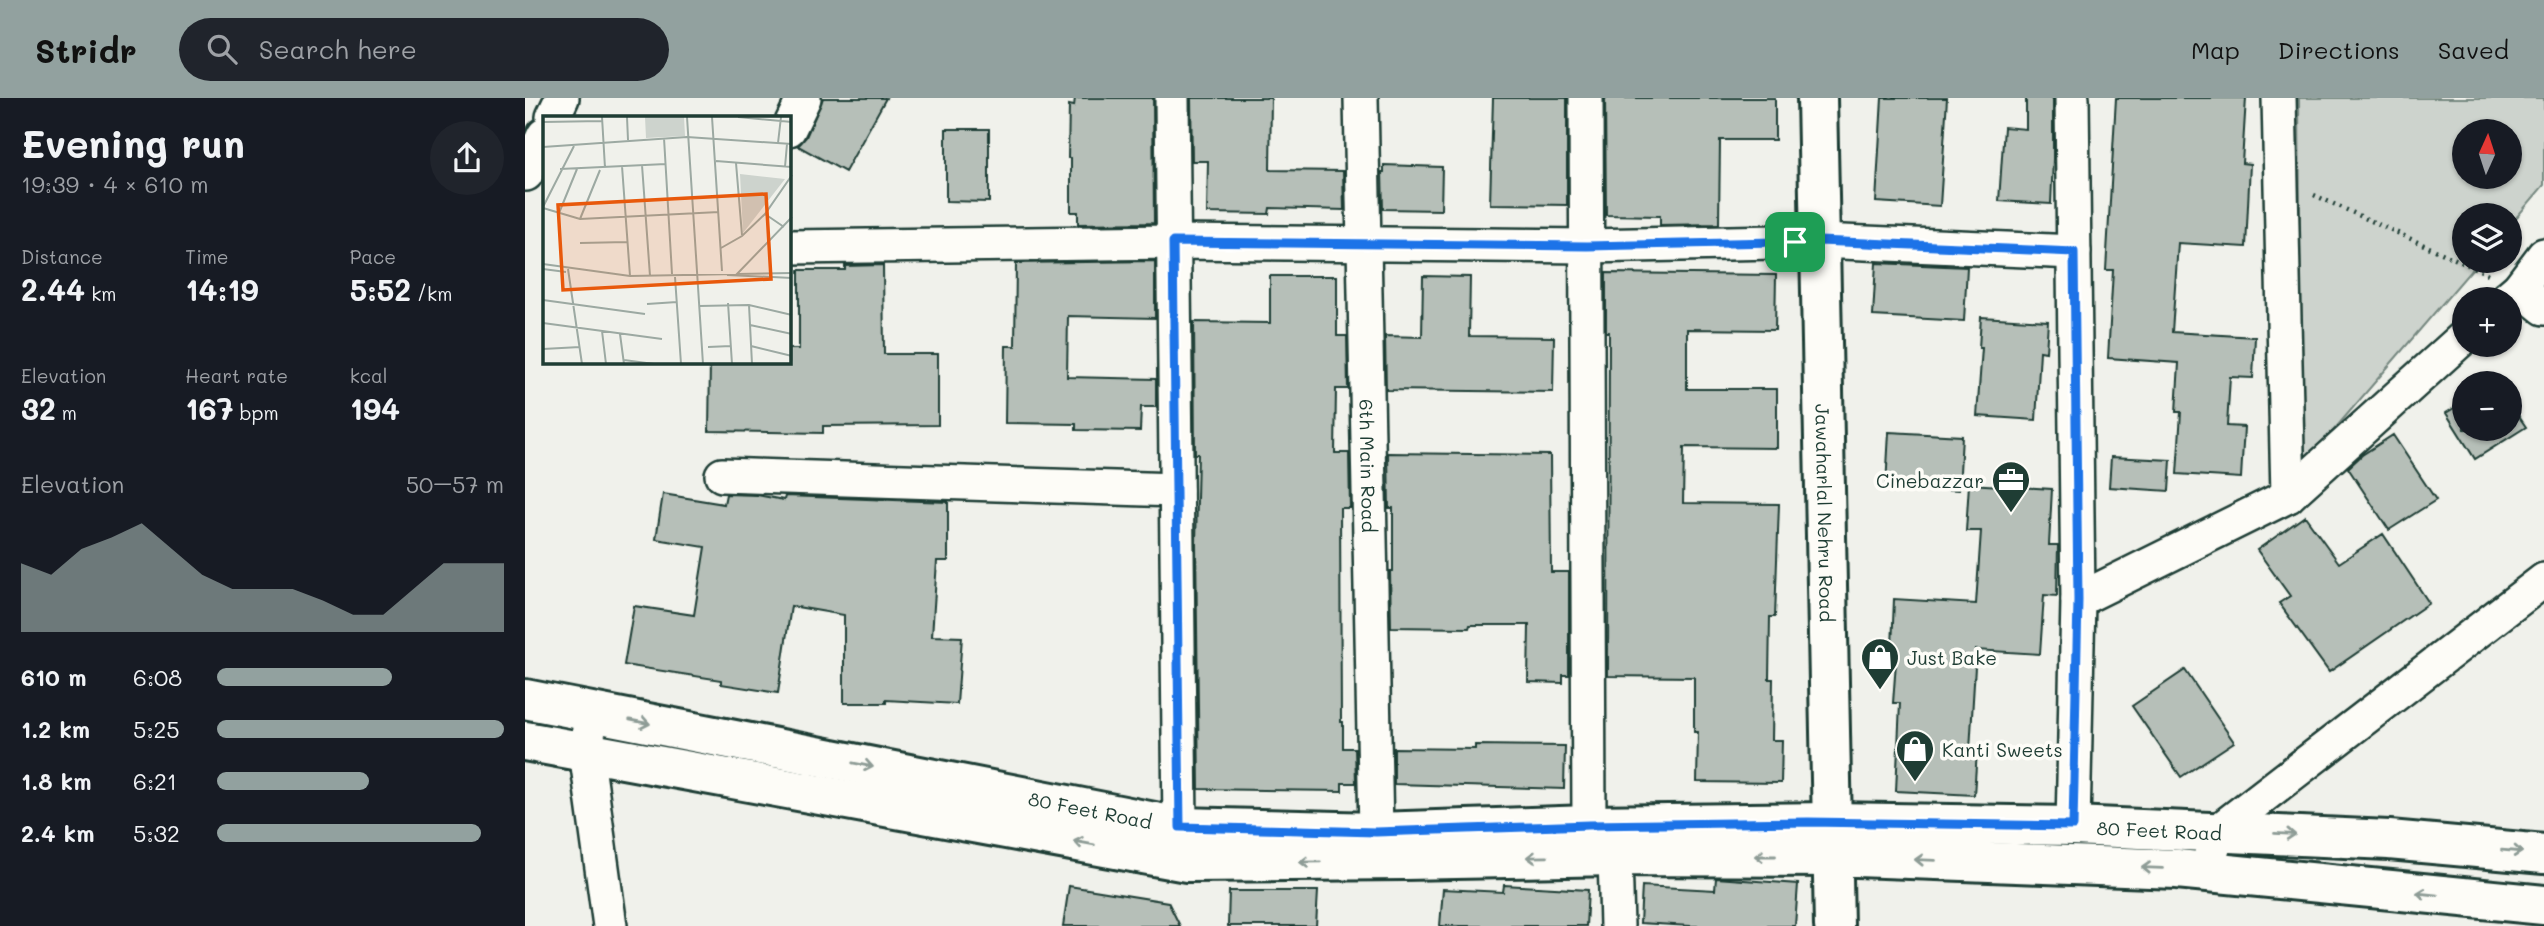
<!DOCTYPE html>
<meta charset="utf-8">
<style>
:root{--surface:#171b24;--page:#20242c;--text:#f1f3f6;--muted:#9ea1a6;--accent:#92a19f}
body{margin:0;font-family:Mali,sans-serif;background:var(--page);color:var(--text);height:100vh;display:flex;flex-direction:column;font-size:26px;white-space:nowrap}
*{box-sizing:border-box;margin:0}
p{font-size:23px;color:var(--muted)}
.icon{flex:none;width:38px;height:38px;fill:none;stroke:currentColor;stroke-width:2;stroke-linecap:round;stroke-linejoin:round}
.map{position:relative;flex:1;overflow:hidden}
.sheet{display:flex;flex-direction:column;background:var(--surface);width:525px}
.sheet>*{flex:none}
.needle{width:46px;rotate:3deg}
.fabs{position:absolute;left:1927px;top:21px;display:grid;gap:14px}
.fabs a{display:grid;place-items:center;width:70px;height:70px;border-radius:50%;background:var(--surface);box-shadow:0 2px 5px #0004;font-size:35px}
.pin{position:absolute;display:grid;place-items:center;width:60px;height:60px;color:#fff;margin:-30px;border-radius:14px;box-shadow:0 4px 10px #0006}
.round{display:grid;place-items:center;flex:none;width:74px;height:74px;border-radius:37px;background:var(--page)}
.headline{display:flex;align-items:center;justify-content:space-between;height:119px;padding:0 21px}
h1{font-size:38px;font-weight:700;line-height:52px}
.metrics{display:grid;grid-template-columns:repeat(3,1fr);gap:10px;height:119px;padding:7px 21px}
.metrics div{display:grid;align-content:center}
.metrics b{font-size:30px;font-weight:700}
.metrics small{font-size:19px;font-weight:400}
.metrics p{font-size:19px}
.chart{height:196px;padding:14px 21px}
.chart p{display:flex;justify-content:space-between}
.chart svg{width:100%;height:126px;margin-top:7px;fill:var(--accent);opacity:.7}
ul{padding:0 21px;list-style:none;font-size:23px}
li{display:grid;grid-template-columns:112px 84px 1fr;align-items:center;height:52px}
li i{height:18px;border-radius:9px;background:var(--accent)}
header{display:flex;align-items:center;gap:42px;box-sizing:border-box;height:98px;padding:0 35px;background:var(--accent);color:#111}
header strong{font-size:33px}
nav{display:flex;gap:38px;margin-inline-start:auto;font-size:24px}
.search{width:490px;height:63px;background:var(--page);display:flex;align-items:center;gap:18px;box-sizing:border-box;padding:0 24px;border-radius:38px;color:var(--muted);font-size:26px}
main{display:flex;flex:1;min-height:0}
.map>svg:first-child{display:block}
</style>
<header>
<strong>Stridr</strong>
<div class="search"><svg class="icon" aria-label="search" viewBox="0 0 24 24"><circle cx="10" cy="10" r="6"/><path d="M15 15l6 6"/></svg>Search here</div>
<nav><a>Map</a><a>Directions</a><a>Saved</a></nav>
</header>
<main>
<section class="sheet">
<div class="headline"><div><h1>Evening run</h1><p>19:39 · 4 × 610 m</p></div><a class="round"><svg class="icon" aria-label="share" viewBox="0 0 24 24"><path d="M12 15V3M7 8l5-5 5 5M5 13v7h14v-7"/></svg></a></div>
<div class="metrics">
<div><p>Distance</p><b>2.44<small> km</small></b></div>
<div><p>Time</p><b>14:19</b></div>
<div><p>Pace</p><b>5:52<small> /km</small></b></div>
</div>
<div class="metrics">
<div><p>Elevation</p><b>32<small> m</small></b></div>
<div><p>Heart rate</p><b>167<small> bpm</small></b></div>
<div><p>kcal</p><b>194</b></div>
</div>
<div class="chart"><p><span>Elevation</span>50–57 m</p>
<svg viewBox="0 0 160 44" preserveAspectRatio="none"><path d="M0 44V20L10 24L20 15L30 11L40 6L50 15L60 24L70 29L80 29L90 29L100 33L110 38L120 38L130 29L140 20L150 20L160 20V44z"/></svg>
</div>
<ul>
<li><b>610 m</b>6:08<i style="width:61%"></i></li>
<li><b>1.2 km</b>5:25<i style="width:100%"></i></li>
<li><b>1.8 km</b>6:21<i style="width:53%"></i></li>
<li><b>2.4 km</b>5:32<i style="width:92%"></i></li>
</ul>
</section>
<div class="map">
<svg width="2019" height="828" viewBox="0 0 2019 828">
<rect width="100%" height="100%" fill="#f0f1eb"/>
<filter id="ink" filterUnits="userSpaceOnUse"><feTurbulence type="fractalNoise" baseFrequency=".0143" numOctaves="2"/><feDisplacementMap in="SourceGraphic" scale="14" xChannelSelector="R" yChannelSelector="G"/><feConvolveMatrix kernelMatrix="1 2 1 2 8 2 1 2 1" color-interpolation-filters="sRGB"/></filter>
<g filter="url(#ink)">
<path fill="#cdd3cd" stroke="#768880" stroke-width="2" fill-rule="evenodd" d="M1774 0H2019V87L1985 127 1984 117H1939V163H1954L1777 369ZM1939 33H1984V79H1939Z"/>
<path fill="#b6bfb8" stroke="#1f3d34" stroke-width="2" d="M298 0H361L320 74 273 48 281 39Z
M550 0H628L629 125 553 126V114H546V60H543L544 7 549 8Z
M666 0H746L745 72 818 73 819 112 745 110 744 116 682 115 683 63H667Z
M968 0H1042V107L965 106Z
M1080 0H1250V42H1195L1194 126 1135 127V118L1081 117Z
M1357 0H1422L1415 108 1351 104Z
M1501 0H1528V61L1526 106 1474 103 1479 29 1501 31Z
M1591 0H1721L1717 65 1725 66 1721 149 1653 145 1647 234 1730 239 1728 280 1705 279 1702 328 1719 329 1716 380 1652 376 1656 314H1651L1654 265 1583 260 1588 172H1581Z
M421 31H464V104L421 103Z
M859 67 917 69 916 112 858 111 857 74H859Z
M630 163V220L543 218 542 279 631 281V309H616L615 333 551 332V326L480 325 481 248H490L491 165Z
M1351 165 1442 169 1439 223 1348 218Z
M358 167 359 256H413V327L298 328V335L184 333 185 264H264V251H274V172H320V168Z
M1081 175 1251 177 1250 232 1162 231V291H1252V350L1159 349 1158 405 1254 406 1250 519H1245L1244 581H1248L1247 642H1257L1256 685 1172 684 1173 634H1169V579L1083 578 1084 234H1081Z
M745 178H812V238H822L823 291H811L810 355H824L825 410H815L816 624H818V650H830L831 685H817V693L674 691 671 446 673 356H670L669 224 745 225Z
M898 178 945 179 944 238 1029 239 1028 294 861 292 860 238 897 239Z
M1456 219 1523 223 1521 254 1515 253 1511 322 1452 318 1457 250H1454Z
M1939 304V331H1984V304L2001 329 1950 361 1921 315Z
M1364 334 1437 338 1434 392 1361 388Z
M1868 337 1911 402 1864 432 1823 370 1837 357Z
M863 355 1025 357 1026 474H1044V577H1038V585L1003 584 1004 527H945L944 530 866 529 865 473H868V410H864Z
M1586 359 1646 362 1644 393 1584 389Z
M1444 386 1527 391 1524 447H1533L1532 498 1519 497 1515 556 1451 552 1445 652 1452 653 1449 697 1371 693 1375 605H1368L1372 550H1367L1369 501 1451 506 1456 433H1441Z
M138 396 199 406 201 396 232 397 259 402 260 398 423 404V463H412L407 538 437 539 432 606 361 602V605H319V517L266 508 253 595 196 586V582L99 567 109 508 169 517 180 449 131 441Z
M1780 418 1814 465 1858 436 1904 505 1804 574 1754 505 1765 498 1732 452Z
M1660 572 1709 644 1656 679 1607 608Z
M950 647 1040 648 1039 691 869 686V650L950 651Z
M1191 780 1273 786 1270 828H1166L1115 825 1117 788 1190 792Z
M979 787 1063 792 1061 828H915L918 791 978 794Z
M544 788 643 804 655 828H538Z
M704 793H793L791 828H703Z"/>
<g fill="none" stroke-linecap="round" stroke-linejoin="round">
<defs>
<g id="minor">
<path d="M647 0 655 729"/>
<path id="s1" d="M836 0 851 734"/>
<path d="M1061 0 1064 727"/>
<path d="M1547 0 1553 502 1548 728"/>
<path d="M1754 0 1763 398"/>
<path d="M28 19 37 0"/>
<path d="M264 31 279 0"/>
<path d="M1 76 19 37"/>
<path d="M264 149 648 144 1062 148 1294 143 1549 154"/>
<path d="M1994 190 2019 210"/>
<path d="M1981 201 1994 190 2019 157"/>
<path d="M197 377 651 392"/>
<path d="M1553 502 1763 398 1939 239"/>
<path d="M64 631 61 653 85 828"/>
<path d="M1090 758 1092 828"/>
<path d="M1681 774 1693 733 2019 482"/>
</g>
<g id="tertiary">
<path id="s2" d="M1292 0 1309 828"/>
</g>
<g id="secondary">
<path id="s3" d="M0 601 655 729 851 734 1064 727 1307 724 1548 728 1864 742 2019 756"/>
<path d="M0 643 662 764 879 762 1090 758 1332 759 1652 771 2019 807"/>
</g>
</defs>
<use href="#minor" stroke="#1f3d34" stroke-width="38"/>
<use href="#tertiary" stroke="#1f3d34" stroke-width="44"/>
<use href="#secondary" stroke="#1f3d34" stroke-width="44"/>
<path stroke="#1f3d34" stroke-width="4.5" stroke-dasharray="2 5" stroke-linecap="butt" d="M1789 97 1963 176"/>
<use href="#minor" stroke="#fdfcf7" stroke-width="33"/>
<use href="#tertiary" stroke="#fdfcf7" stroke-width="38"/>
<use href="#secondary" stroke="#fdfcf7" stroke-width="38"/>
</g>
<defs><path id="oneway-shaft" d="M-6 0H5M1.5-3L5.5 0L1.5 3" fill="none" stroke-width="1.6" stroke-linecap="round" stroke-linejoin="round" transform="scale(1.75)"/></defs>
<g stroke="#8e9c96">
<use href="#oneway-shaft" transform="translate(115 624) rotate(11)"/>
<use href="#oneway-shaft" transform="translate(338 667) rotate(11)"/>
<use href="#oneway-shaft" transform="translate(1760 736) rotate(3)"/>
<use href="#oneway-shaft" transform="translate(559 745) rotate(-170)"/>
<use href="#oneway-shaft" transform="translate(1987 753) rotate(5)"/>
<use href="#oneway-shaft" transform="translate(1240 758) rotate(-180)"/>
<use href="#oneway-shaft" transform="translate(1012 759) rotate(179)"/>
<use href="#oneway-shaft" transform="translate(1400 762) rotate(-178)"/>
<use href="#oneway-shaft" transform="translate(785 764) rotate(179)"/>
<use href="#oneway-shaft" transform="translate(1627 770) rotate(-178)"/>
<use href="#oneway-shaft" transform="translate(1902 796) rotate(-174)"/>
</g>
</g>
<g fill="none" stroke-linecap="round" stroke-linejoin="round" filter="url(#ink)">
<defs>
<path id="route" d="M1294 143 1549 154 1553 502 1548 728 1283 724 1064 727 851 734 655 729 648 144 1062 148Z"/>
</defs>
<use href="#route" stroke="#fff" stroke-width="14"/>
<use href="#route" stroke="#1a73e8" stroke-width="9"/>
</g>
<defs>
<symbol id="office-pin" viewBox="-11 -11 22 30"><path d="M0 17L-7.5 6A9.5 9.5 0 1 1 7.5 6Z" fill="#1f3d34" stroke="#fdfcf7"/><path d="M-6-3h4V-5.5h4V-3h4V5H-6ZM-1-4.5V-3h2v-1.5ZM-6 0V1H6V0Z" fill="#fff"/></symbol>
<symbol id="shop-pin" viewBox="-11 -11 22 30"><path d="M0 17L-7.5 6A9.5 9.5 0 1 1 7.5 6Z" fill="#1f3d34" stroke="#fdfcf7"/><path d="M-5-2.5h2.3a2.7 3.5 0 0 1 5.4 0H5L5.5 6h-11ZM-1.5-2.5h3a1.5 2.3 0 0 0-3 0Z" fill="#fff"/></symbol>
</defs>
<g fill-rule="evenodd">
<use href="#office-pin" x="1464" y="360" width="44" height="60"/>
<use href="#shop-pin" x="1333" y="537" width="44" height="60"/>
<use href="#shop-pin" x="1368" y="629" width="44" height="60"/>
</g>
<g text-anchor="middle" dominant-baseline="central" stroke-width="7" stroke-linejoin="round" paint-order="stroke">
<g font-size="19" fill="#1f3d34" stroke="#fdfcf7">
<text stroke="none"><textPath href="#s1" startOffset="368">6th Main Road</textPath></text>
<text stroke="none"><textPath href="#s2" startOffset="415">Jawaharlal Nehru Road</textPath></text>
<text stroke="none"><textPath href="#s3" startOffset="576">80 Feet Road</textPath></text>
<text stroke="none"><textPath href="#s3" startOffset="1647">80 Feet Road</textPath></text>
</g>
<g font-size="19" fill="#1f3d34" stroke="#fdfcf7" text-anchor="start">
<text x="1459" y="382" text-anchor="end">Cinebazzar</text>
<text x="1382" y="559">Just Bake</text>
<text x="1417" y="651">Kanti Sweets</text>
</g>
</g>
<g transform="translate(18 18)">
<rect width="248" height="248" fill="#f0f1eb"/>
<path d="M102 1H141L142 20 103 22ZM197 58 242 63 200 117Z" fill="#cdd3cd"/>
<path fill="none" stroke="#9ca9a2" stroke-width="2" d="M59 1 62 52M84 1 85 24M144 1 160 248M169 1 179 155M195 1 249 6M0 6 59 5M121 22 129 158M235 27 238 1M0 31 144 21 249 28M173 45 249 51M193 47 199 119M99 49 107 160M79 50 87 160M242 51 244 28M17 53 123 48M0 91 31 30M0 92 37 103 176 96M16 97 34 53M222 98 241 111M37 103 57 54M37 127 84 126M178 132 199 120 222 98 249 59M0 148 87 160 249 157M0 153 23 156M25 153 39 248M184 159 249 162M193 159 249 101M132 161 138 248M0 184 102 198M185 187 189 248M104 188 134 186M206 189 209 248M156 190 206 189 249 199M0 207 119 223M207 209 249 218M59 215 63 248M77 218 81 248M208 230 249 240M165 231 188 230M0 233 37 231M81 244 111 248"/>
<path fill="#e8590c" fill-opacity="0.15" stroke="#e8590c" stroke-width="3.5" d="M223 78 228 163 20 174 15 89Z"/>
<rect width="248" height="248" fill="none" stroke="#1f3d34" stroke-width="3.5"/>
</g>
</svg>
<div class="fabs">
<a><svg class="needle" viewBox="-14 -14 28 28"><path d="M0-13l5 13h-10z" fill="#e53935"/><path d="M0 13l5-13h-10z" fill="#9ea1a6"/></svg></a>
<a><svg class="icon" aria-label="layers" viewBox="0 0 24 24"><path d="M12 4l9 5-9 5-9-5zM3 14l9 5 9-5"/></svg></a>
<a>+</a>
<a>−</a>
</div>
<div class="pin" style="left:1270px;top:144px;background:#1e9e55"><svg class="icon" aria-label="arrive" viewBox="0 0 24 24"><path d="M6 21V4h12l-3 4 3 4H6"/></svg></div>
</div>
</main>
